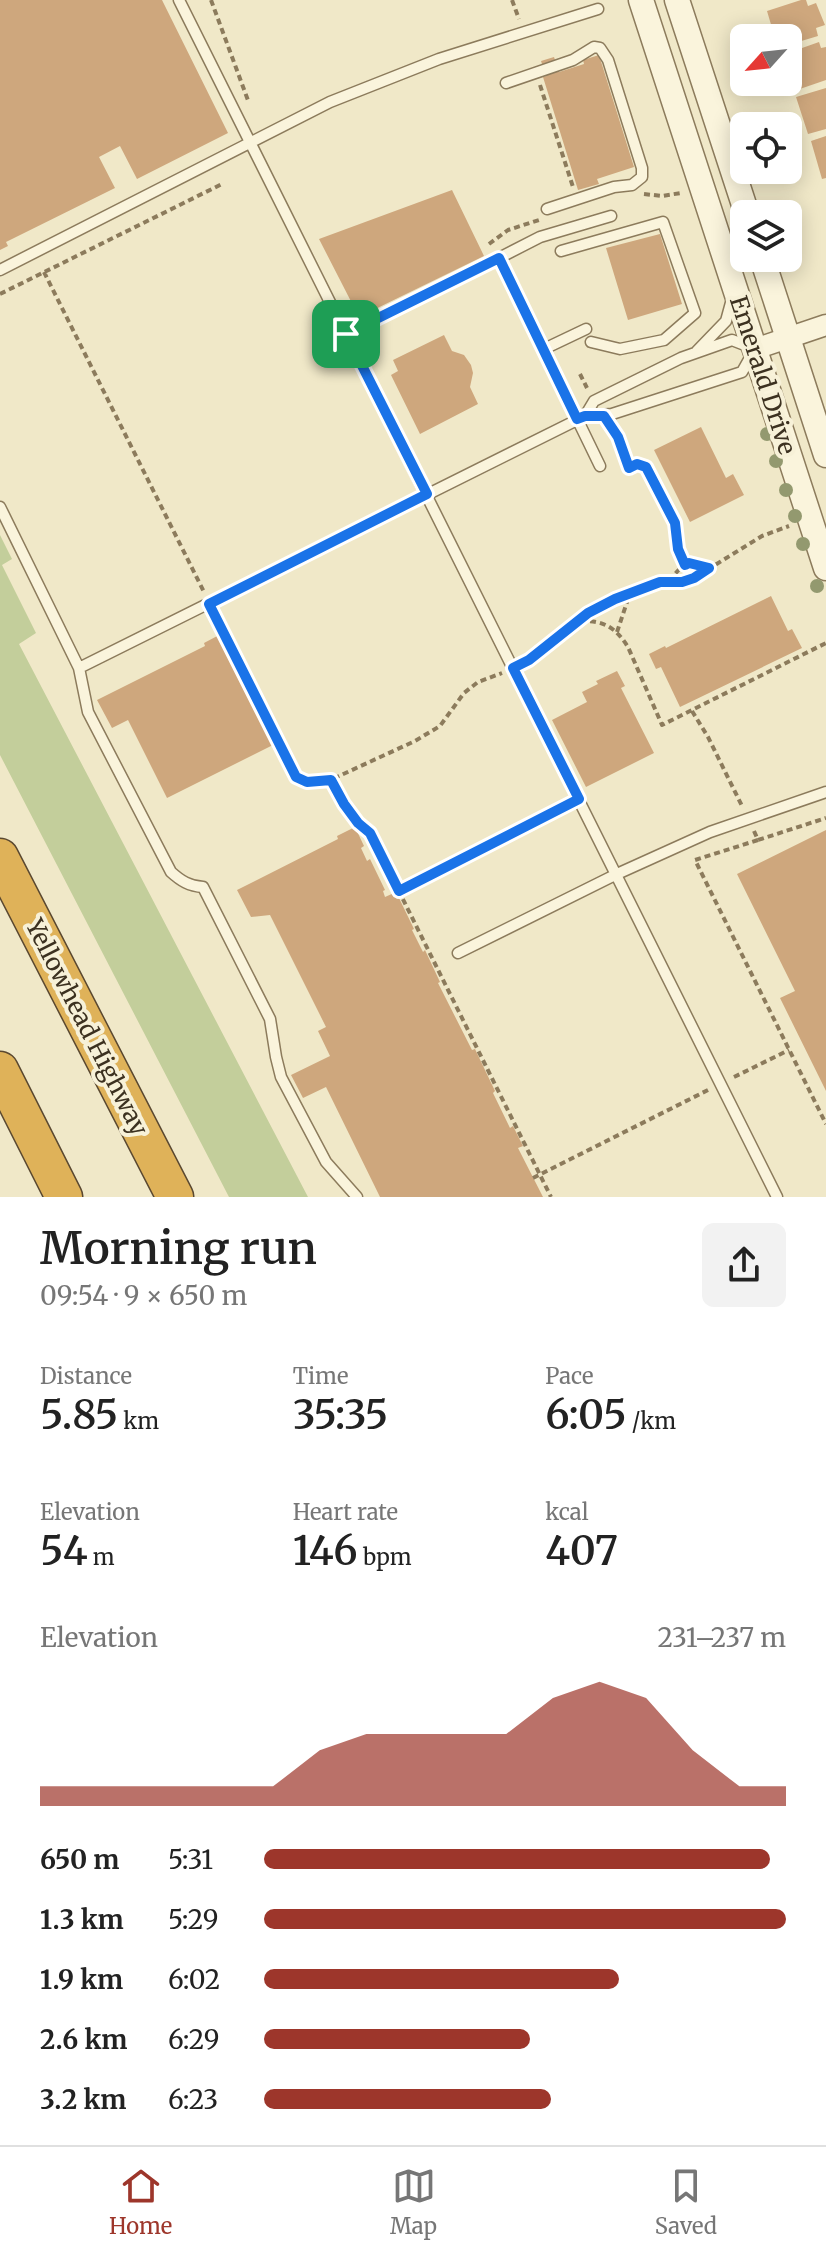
<!DOCTYPE html>
<meta charset="utf-8">
<style>
:root{--surface:#fff;--page:#f2f2f2;--text:#222;--muted:#767676;--line:#e0e0e0;--accent:#9d362b}
body{margin:0;font-family:Merriweather,serif;background:var(--page);color:var(--text);height:100vh;display:flex;flex-direction:column;font-size:30px;white-space:nowrap}
*{box-sizing:border-box;margin:0}
p{font-size:26px;color:var(--muted)}
.icon{flex:none;width:44px;height:44px;fill:none;stroke:currentColor;stroke-width:2;stroke-linecap:round;stroke-linejoin:round}
.map{position:relative;height:1197px;overflow:hidden}
.side{display:flex;flex-direction:column;background:var(--surface);flex:1}
.side>*{flex:none}
.needle{width:52px;rotate:243deg}
.fabs{position:absolute;left:730px;top:24px;display:grid;gap:16px}
.fabs a{display:grid;place-items:center;width:72px;height:72px;border-radius:12px;background:var(--surface);box-shadow:0 4px 20px #0003;font-size:40px}
.pin{position:absolute;display:grid;place-items:center;width:68px;height:68px;color:#fff;margin:-34px;border-radius:16px;box-shadow:0 4px 12px #0006}
.round{display:grid;place-items:center;flex:none;width:84px;height:84px;border-radius:12px;background:var(--page)}
.headline{display:flex;align-items:center;justify-content:space-between;height:136px;padding:0 40px}
h1{font-size:44px;font-weight:600;line-height:60px}
.metrics{display:grid;grid-template-columns:repeat(3,1fr);gap:12px;height:136px;padding:8px 40px}
.metrics div{display:grid;align-content:center}
.metrics b{font-size:40px;font-weight:600}
.metrics small{font-size:22px;font-weight:400}
.metrics p{font-size:22px}
.chart{height:224px;padding:16px 40px}
.chart p{display:flex;justify-content:space-between}
.chart svg{width:100%;height:144px;margin-top:8px;fill:var(--accent);opacity:.7}
ul{padding:0 40px;list-style:none;font-size:26px}
li{display:grid;grid-template-columns:128px 96px 1fr;align-items:center;height:60px}
li i{height:20px;border-radius:10px;background:var(--accent)}
.dock{display:flex;justify-content:space-around;align-items:center;height:112px;border-top:2px solid var(--line);background:var(--surface);font-size:22px;color:var(--muted)}
.dock a{display:grid;justify-items:center;gap:4px}
.dock .selected{color:var(--accent)}
.map>svg:first-child{display:block}
</style>
<div class="map">
<svg width="826" height="1197" viewBox="0 0 826 1197">
<rect width="100%" height="100%" fill="#f0e8c8"/>
<path fill="#c3ce9b" d="M0 535 12 559 2 565 36 633 19 644 308 1197H229L0 755Z"/>
<path fill="#cea77d" d="M0 0H162L228 133 137 179 120 146 99 157 115 188 6 242 8 246 0 250Z
M801 0H806L808 6 816 3 825 25 816 28 818 36 788 45V38H775L767 11Z
M819 42 821 48 826 47V80L794 91 791 81 788 82V53Z
M599 55 634 167 597 179 599 184 578 190 543 77 546 76 541 61 554 57 559 72 584 64 583 60Z
M826 88V129L808 134 796 97Z
M826 136V178L822 179 811 141Z
M452 190 484 256 359 317 319 239Z
M660 234 682 304 628 320 606 248Z
M444 335 452 351 464 355 471 365 473 373 470 387 478 404 420 434 391 375 398 371 393 360Z
M701 427 726 478 733 474 744 495 690 522 654 450Z
M771 596 788 631 792 629 802 648 680 707 661 667 656 669 649 654 665 646 666 648Z
M221 634 231 654 228 655 253 700 273 745 167 798 128 720 112 728 97 700 205 646 204 643Z
M617 671 625 686 621 688 654 753 586 787 552 720 587 702 582 692 598 684 596 681Z
M355 827 364 846 361 848 367 861 370 859 385 890 383 891 385 897 394 893 397 899 399 898 414 929 412 930 423 952 425 950 440 982 438 983 472 1050 475 1049 495 1091 493 1093 510 1128 513 1126 523 1146 518 1148 543 1197H380L326 1087 303 1098 291 1075 330 1056 318 1031 326 1027 270 915 251 917 237 890 338 839 337 836Z
M826 830V1091L780 998 795 991 737 874Z"/>
<g fill="none" stroke-linecap="round" stroke-linejoin="round">
<defs>
<path id="service" d="M179 0 777 1197
M506 83 573 60 594 47 600 48 608 60 642 168V177L632 185 614 187 547 209
M561 251 663 222 695 313 664 340 620 349 591 342
M499 258 540 237 611 216
M0 270 330 102 439 59 598 9
M346 334 499 258 600 466
M544 349 586 329
M697 351 726 321 732 299
M0 507 79 668 88 712 171 872C181 881 189 886 203 887L270 1019 276 1057 281 1077 326 1162 357 1197
M79 668 585 416 612 414 742 372 755 349 732 340 681 358 594 401 585 416
M458 953 617 874 710 832 826 792"/>
<path id="minor" d="M755 349 826 325"/>
<path id="tertiary" d="M641 0 826 568
M677 0 747 214
M762 258 826 455"/>
<path id="motorway" d="M0 857 175 1197
M0 1070 64 1197"/>
</defs>
<use href="#service" stroke="#8c7b5c" stroke-width="13"/>
<use href="#minor" stroke="#8c7b5c" stroke-width="23"/>
<use href="#tertiary" stroke="#8c7b5c" stroke-width="27"/>
<use href="#motorway" stroke="#5a4830" stroke-width="39"/>
<path stroke="#8c7b5c" stroke-width="4" stroke-dasharray="6 4" stroke-linecap="butt" d="M211 0 249 103
M512 0 519 19
M540 85 573 187
M644 194 662 196 681 193
M489 244 508 230 539 220
M44 272 204 592
M0 294 222 184
M580 374 587 388
M611 427 618 437 629 468 637 464 646 467 675 523 678 549 685 565
M669 581C684 563 684 562 707 567
M215 615 292 771 300 780C313 783 327 781 339 776L415 741 440 726 464 693 478 682 502 673
M580 621C604 620 616 628 628 647L662 725 826 643
M617 632 630 593
M524 663 588 613 615 599 660 582H682L694 578 762 536 789 526
M692 711 708 737 743 808
M331 780C342 800 352 818 370 833L551 1197
M754 831 758 840 826 818
M758 840 695 860 826 1124
M394 893 566 806
M734 1077 789 1050
M533 1178 708 1090"/>
<use href="#service" stroke="#faf4dc" stroke-width="10"/>
<use href="#minor" stroke="#faf4dc" stroke-width="20"/>
<use href="#tertiary" stroke="#faf4dc" stroke-width="24"/>
<use href="#motorway" stroke="#dfb259" stroke-width="36"/>
</g>
<g fill="#93996f">
<circle cx="767" cy="434" r="7"/>
<circle cx="776" cy="461" r="7"/>
<circle cx="786" cy="490" r="7"/>
<circle cx="795" cy="516" r="7"/>
<circle cx="803" cy="544" r="7"/>
<circle cx="817" cy="586" r="7"/>
</g>
<g fill="none" stroke-linecap="round" stroke-linejoin="round">
<defs>
<path id="route" d="M499 258 577 419 585 416H604L618 437 629 468 637 464 646 467 675 523 678 549 685 565 689 563 709 568 694 578 682 582H660L615 599 588 613 529 660 513 668 579 799 399 891 370 833 358 823 344 804 331 780 307 782 296 777 209 604 427 494 346 334Z"/>
</defs>
<use href="#route" stroke="#fff" stroke-width="16"/>
<use href="#route" stroke="#1a73e8" stroke-width="10"/>
</g>
<g text-anchor="middle" dominant-baseline="central" stroke-width="8" stroke-linejoin="round" paint-order="stroke">
<g font-size="24" fill="#3c3120" stroke="#f7f1d8">
<text transform="translate(763 375) rotate(72)">Emerald Drive</text>
<text transform="translate(87 1027) rotate(63)">Yellowhead Highway</text>
</g>
</g>
</svg>
<div class="fabs">
<a><svg class="needle" viewBox="-14 -14 28 28"><path d="M0-13l5 13h-10z" fill="#e53935"/><path d="M0 13l5-13h-10z" fill="#767676"/></svg></a>
<a><svg class="icon" aria-label="locate" viewBox="0 0 24 24"><circle cx="12" cy="12" r="6"/><path d="M12 2v4M12 18v4M2 12h4M18 12h4"/></svg></a>
<a><svg class="icon" aria-label="layers" viewBox="0 0 24 24"><path d="M12 4l9 5-9 5-9-5zM3 14l9 5 9-5"/></svg></a>
</div>
<div class="pin" style="left:346px;top:334px;background:#1e9e55"><svg class="icon" aria-label="arrive" viewBox="0 0 24 24"><path d="M6 21V4h12l-3 4 3 4H6"/></svg></div>
</div>
<section class="side">
<div class="headline"><div><h1>Morning run</h1><p>09:54 · 9 × 650 m</p></div><a class="round"><svg class="icon" aria-label="share" viewBox="0 0 24 24"><path d="M12 15V3M7 8l5-5 5 5M5 13v7h14v-7"/></svg></a></div>
<div class="metrics">
<div><p>Distance</p><b>5.85<small> km</small></b></div>
<div><p>Time</p><b>35:35</b></div>
<div><p>Pace</p><b>6:05<small> /km</small></b></div>
</div>
<div class="metrics">
<div><p>Elevation</p><b>54<small> m</small></b></div>
<div><p>Heart rate</p><b>146<small> bpm</small></b></div>
<div><p>kcal</p><b>407</b></div>
</div>
<div class="chart"><p><span>Elevation</span>231–237 m</p>
<svg viewBox="0 0 160 44" preserveAspectRatio="none"><path d="M0 44V38L10 38L20 38L30 38L40 38L50 38L60 27L70 22L80 22L90 22L100 22L110 11L120 6L130 11L140 27L150 38L160 38V44z"/></svg>
</div>
<ul>
<li><b>650 m</b>5:31<i style="width:97%"></i></li>
<li><b>1.3 km</b>5:29<i style="width:100%"></i></li>
<li><b>1.9 km</b>6:02<i style="width:68%"></i></li>
<li><b>2.6 km</b>6:29<i style="width:51%"></i></li>
<li><b>3.2 km</b>6:23<i style="width:55%"></i></li>
</ul>
</section>
<nav class="dock">
<a class="selected"><svg class="icon" aria-label="home" viewBox="0 0 24 24"><path d="M3 11l9-7 9 7M6 9v11h12V9"/></svg>Home</a>
<a><svg class="icon" aria-label="map" viewBox="0 0 24 24"><path d="M3 6l6-2 6 2 6-2v14l-6 2-6-2-6 2zM9 4v14M15 6v14"/></svg>Map</a>
<a><svg class="icon" aria-label="saved" viewBox="0 0 24 24"><path d="M7 4h10v16l-5-4-5 4z"/></svg>Saved</a>
</nav>
